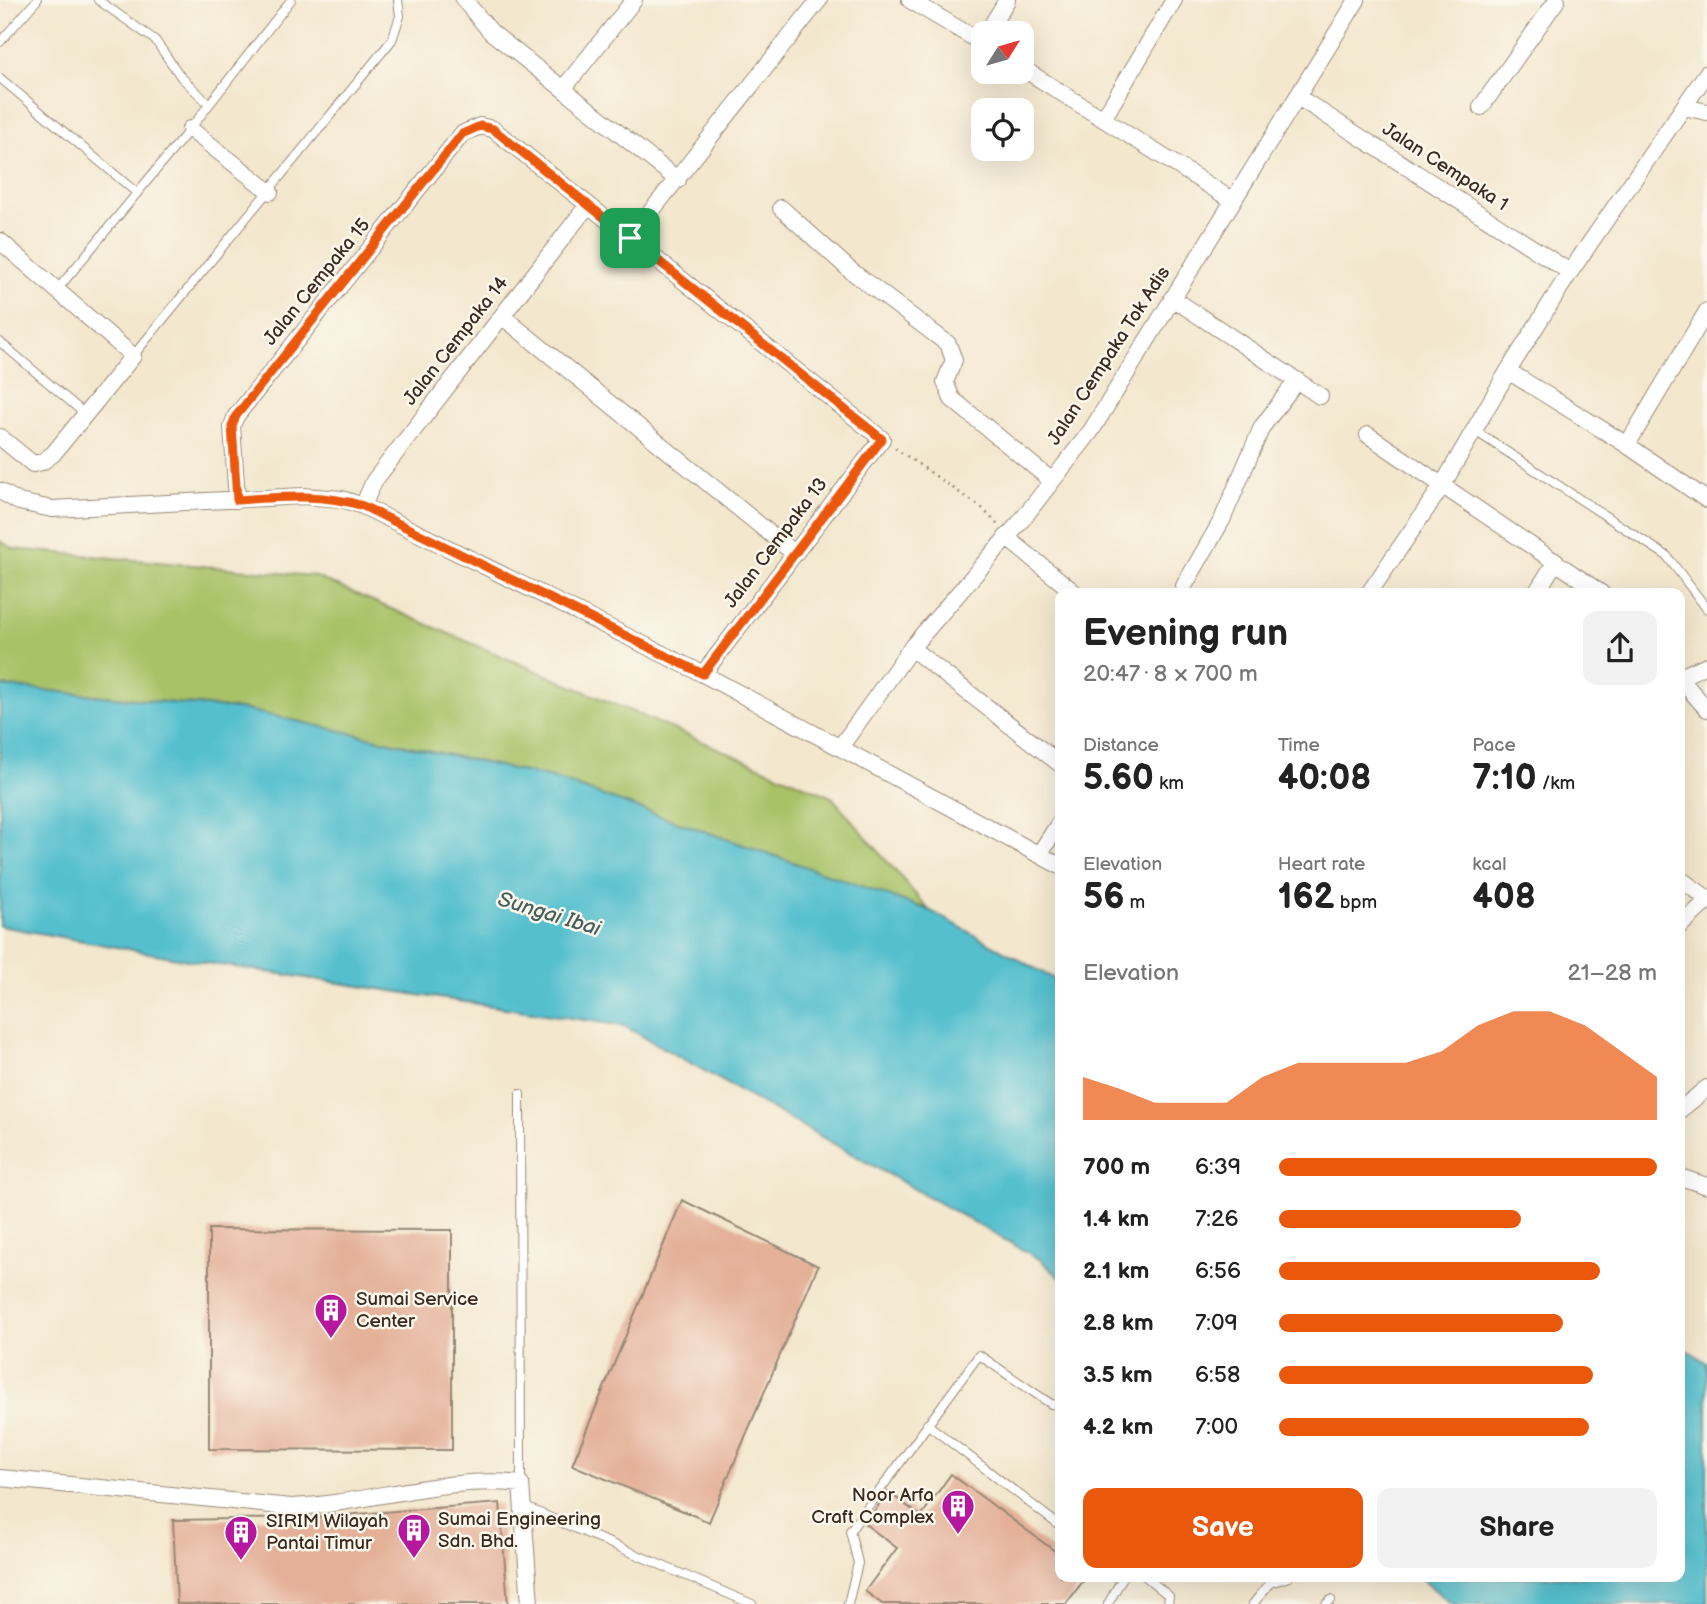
<!DOCTYPE html>
<meta charset="utf-8">
<style>
:root{--surface:#fff;--page:#f2f2f2;--text:#222;--muted:#767676;--accent:#ea580c}
body{margin:0;font-family:"Balsamiq Sans",sans-serif;background:var(--page);color:var(--text);height:100vh;display:flex;flex-direction:column;font-size:26px;white-space:nowrap}
*{box-sizing:border-box;margin:0}
p{font-size:23px;color:var(--muted)}
.icon{flex:none;width:38px;height:38px;fill:none;stroke:currentColor;stroke-width:2;stroke-linecap:round;stroke-linejoin:round}
.map{position:relative;flex:1;overflow:hidden}
.details{position:absolute;left:1055px;top:588px;width:630px;height:994px;display:flex;flex-direction:column;background:var(--surface);border-radius:14px;box-shadow:0 7px 28px #0002}
.details>*{flex:none}
.needle{width:46px;rotate:53deg}
.tools{position:absolute;left:971px;top:21px;display:grid;gap:14px}
.tools a{display:grid;place-items:center;width:63px;height:63px;border-radius:14px;background:var(--surface);box-shadow:0 7px 28px #0002;font-size:35px}
.pin{position:absolute;display:grid;place-items:center;width:60px;height:60px;color:#fff;margin:-30px;border-radius:14px;box-shadow:0 4px 10px #0006}
.round{display:grid;place-items:center;flex:none;width:74px;height:74px;border-radius:14px;background:var(--page)}
.headline{display:flex;align-items:center;justify-content:space-between;height:119px;padding:0 28px}
h1{font-size:38px;font-weight:700;line-height:52px}
.figures{display:grid;grid-template-columns:repeat(3,1fr);gap:10px;height:119px;padding:7px 28px}
.figures div{display:grid;align-content:center}
.figures b{font-size:35px;font-weight:700}
.figures small{font-size:19px;font-weight:400}
.figures p{font-size:19px}
.chart{height:196px;padding:14px 28px}
.chart p{display:flex;justify-content:space-between}
.chart svg{width:100%;height:126px;margin-top:7px;fill:var(--accent);opacity:.7}
.button{display:flex;gap:14px;margin-top:auto;padding:14px 28px}
.button a{flex:1;height:80px;border-radius:14px;background:var(--accent);color:#fff;font-size:28px;font-weight:700;line-height:80px;text-align:center}
.button a+a{background:var(--page);color:var(--text)}
ul{padding:0 28px;list-style:none;font-size:23px}
li{display:grid;grid-template-columns:112px 84px 1fr;align-items:center;height:52px}
li i{height:18px;border-radius:9px;background:var(--accent)}
.map>svg:first-child{display:block}
</style>
<div class="map">
<svg width="1707" height="1604" viewBox="0 0 1707 1604">
<rect width="100%" height="100%" fill="#fbf7ec"/>
<filter id="ink" filterUnits="userSpaceOnUse"><feTurbulence type="fractalNoise" baseFrequency=".0143" numOctaves="2"/><feDisplacementMap in="SourceGraphic" scale="14" xChannelSelector="R" yChannelSelector="G"/><feConvolveMatrix kernelMatrix="1 2 1 2 8 2 1 2 1" color-interpolation-filters="sRGB"/></filter>
<filter id="wash" filterUnits="userSpaceOnUse"><feTurbulence type="fractalNoise" baseFrequency=".00686" numOctaves="4" result="noise"/><feDisplacementMap in="SourceGraphic" scale="28" xChannelSelector="R" yChannelSelector="G"/><feGaussianBlur stdDeviation="1.57" result="paint"/><feColorMatrix in="noise" values="0 0 0 0 0 0 0 0 0 0 0 0 0 0 0 0 0 1.4 0 .05"/><feComposite in="paint" operator="in"/></filter>
<g filter="url(#wash)">
<rect width="100%" height="100%" fill="#f3e7ce"/>
<path fill="#a8c267" stroke="#727642" stroke-width="2" d="M0 541 14 549 314 576 832 797 929 910 552 778 247 710 0 686Z"/>
<path fill="#54bfce" stroke="#487476" stroke-width="2" d="M0 686 247 710 552 778 929 910 1060 982V1278L1041 1260 624 1026 188 960 0 926Z
M1680 1345 1707 1363V1604H1452L1419 1577H1680Z"/>
<g id="blocks">
<path fill="#e4b098" d="M682 1200 818 1266 709 1522 572 1465Z
M209 1229 452 1230V1450L209 1449Z
M951 1474 1060 1555V1577H1086L1066 1604H882L865 1591 897 1548 865 1524 888 1492 921 1516Z
M500 1503 508 1604H177L173 1520 304 1518Z"/>
</g>
</g>
<g filter="url(#ink)">
<use href="#blocks" fill-opacity="0" stroke="#978876" stroke-width="2"/>
<g fill="none" stroke-linecap="round" stroke-linejoin="round">
<defs>
<path id="service" d="M98 0 155 40 181 77 209 104
M0 42 37 0
M0 78 137 193
M57 290 190 129 291 0
M0 342 85 414
M133 356 392 40 400 16 398 0
M1475 431 1667 556 1707 609
M520 1094 521 1484
M927 1424 1060 1526
M523 1506 752 1604
M1146 1577 1169 1596 1168 1604
M848 1604 858 1563 850 1531 979 1355 1051 1404 1060 1405
M1108 1604 1123 1577
M1253 1604 1270 1583 1289 1577
M1326 1604 1331 1600"/>
<path id="minor" d="M464 0 491 32 678 180
M910 0 984 44
M987 33 1007 0
M1022 68 1232 200
M563 89 634 0
M1298 97 1570 272
M1481 107 1557 0
M1684 107 1707 112
M1103 119 1174 0
M190 129 270 192
M781 208 850 270 948 344 954 360 945 382 952 399 1052 481
M630 238 819 0
M0 241 133 356 53 454 42 462 33 464 0 437
M1172 298 1320 396
M502 316 794 553
M1508 371 1627 445 1707 500
M1368 435 1601 593
M1627 445 1707 311
M0 491 19 502 52 509 303 496 342 499 363 506 703 674 1060 866
M237 500 232 426 236 416 462 134 480 126 493 129 882 439 703 674
M363 506 374 481 588 205
M1006 537 1075 593
M1184 586 1222 520 1262 427 1297 380
M1369 593 1442 486 1508 371 1570 272 1707 73
M1536 593 1556 561
M911 648 1060 764
M1680 677 1707 665
M1680 679 1707 709
M841 746 911 648 1021 521 1091 431 1357 0
M1040 853 1060 822
M1680 879 1707 898
M1680 926 1707 901
M1680 1110 1707 1088
M1680 1177 1707 1186
M0 1478 291 1507C368 1504 444 1475 521 1484L530 1604"/>
</defs>
<use href="#service" stroke="#978876" stroke-width="10"/>
<use href="#minor" stroke="#978876" stroke-width="18"/>
<path stroke="#978876" stroke-width="2.5" stroke-dasharray="2 5" stroke-linecap="butt" d="M895 448 982 508 998 525"/>
<use href="#service" stroke="#fff" stroke-width="8"/>
<use href="#minor" stroke="#fff" stroke-width="16"/>
</g>
</g>
<g fill="none" stroke-linecap="round" stroke-linejoin="round" filter="url(#ink)">
<defs>
<path id="route" d="M480 126 493 129 882 439 703 674 363 506C322 493 280 497 237 500L232 426 236 416 462 134Z"/>
</defs>
<use href="#route" stroke="#fff" stroke-width="14"/>
<use href="#route" stroke="#ea580c" stroke-width="9"/>
</g>
<defs>
<symbol id="building-pin" viewBox="-11 -11 22 30"><path d="M0 17L-7.5 6A9.5 9.5 0 1 1 7.5 6Z" fill="#b5179e" stroke="#fbf7ec"/><path d="M-4-6H4V6H1V3H-1V6H-4ZM-2.5-4.3h1.7v1.8h-1.7ZM.8-4.3h1.7v1.8H.8ZM-2.5-1h1.7V.8h-1.7ZM.8-1h1.7V.8H.8Z" fill="#fff"/></symbol>
</defs>
<g fill-rule="evenodd">
<use href="#building-pin" x="312" y="1291" width="38" height="52"/>
<use href="#building-pin" x="939" y="1487" width="38" height="52"/>
<use href="#building-pin" x="395" y="1511" width="38" height="52"/>
<use href="#building-pin" x="222" y="1513" width="38" height="52"/>
</g>
<g text-anchor="middle" dominant-baseline="central" stroke-width="5" stroke-linejoin="round" paint-order="stroke">
<g font-size="19" fill="#3b2a1e" stroke="#fbf7ec">
<text transform="translate(1445 167) rotate(33)">Jalan Cempaka 1</text>
<text transform="translate(317 282) rotate(-51)">Jalan Cempaka 15</text>
<text transform="translate(456 341) rotate(-52)">Jalan Cempaka 14</text>
<text transform="translate(1109 356) rotate(-57)">Jalan Cempaka Tok Adis</text>
<text transform="translate(776 543) rotate(-53)">Jalan Cempaka 13</text>
</g>
<g font-size="19" fill="#3b2a1e" stroke="#fbf7ec" text-anchor="start">
<text x="356" y="1299">Sumai Service<tspan x="356" dy="22">Center</tspan></text>
<text x="934" y="1495" text-anchor="end">Noor Arfa<tspan x="934" dy="22">Craft Complex</tspan></text>
<text x="438" y="1519">Sumai Engineering<tspan x="438" dy="22">Sdn. Bhd.</tspan></text>
<text x="266" y="1521">SIRIM Wilayah<tspan x="266" dy="22">Pantai Timur</tspan></text>
</g>
<g font-size="21" font-style="italic" fill="#445e5c" stroke="#fbf7ec">
<text transform="translate(549 914) rotate(17)">Sungai Ibai</text>
</g>
</g>
</svg>
<div class="tools">
<a><svg class="needle" viewBox="-14 -14 28 28"><path d="M0-13l5 13h-10z" fill="#e53935"/><path d="M0 13l5-13h-10z" fill="#767676"/></svg></a>
<a><svg class="icon" aria-label="locate" viewBox="0 0 24 24"><circle cx="12" cy="12" r="6"/><path d="M12 2v4M12 18v4M2 12h4M18 12h4"/></svg></a>
</div>
<div class="pin" style="left:630px;top:238px;background:#1e9e55"><svg class="icon" aria-label="arrive" viewBox="0 0 24 24"><path d="M6 21V4h12l-3 4 3 4H6"/></svg></div>
<section class="details">
<div class="headline"><div><h1>Evening run</h1><p>20:47 · 8 × 700 m</p></div><a class="round"><svg class="icon" aria-label="share" viewBox="0 0 24 24"><path d="M12 15V3M7 8l5-5 5 5M5 13v7h14v-7"/></svg></a></div>
<div class="figures">
<div><p>Distance</p><b>5.60<small> km</small></b></div>
<div><p>Time</p><b>40:08</b></div>
<div><p>Pace</p><b>7:10<small> /km</small></b></div>
</div>
<div class="figures">
<div><p>Elevation</p><b>56<small> m</small></b></div>
<div><p>Heart rate</p><b>162<small> bpm</small></b></div>
<div><p>kcal</p><b>408</b></div>
</div>
<div class="chart"><p><span>Elevation</span>21–28 m</p>
<svg viewBox="0 0 160 44" preserveAspectRatio="none"><path d="M0 44V29L10 33L20 38L30 38L40 38L50 29L60 24L70 24L80 24L90 24L100 20L110 11L120 6L130 6L140 11L150 20L160 29V44z"/></svg>
</div>
<ul>
<li><b>700 m</b>6:39<i style="width:100%"></i></li>
<li><b>1.4 km</b>7:26<i style="width:64%"></i></li>
<li><b>2.1 km</b>6:56<i style="width:85%"></i></li>
<li><b>2.8 km</b>7:09<i style="width:75%"></i></li>
<li><b>3.5 km</b>6:58<i style="width:83%"></i></li>
<li><b>4.2 km</b>7:00<i style="width:82%"></i></li>
</ul>
<div class="button"><a>Save</a><a>Share</a></div>
</section>
</div>
